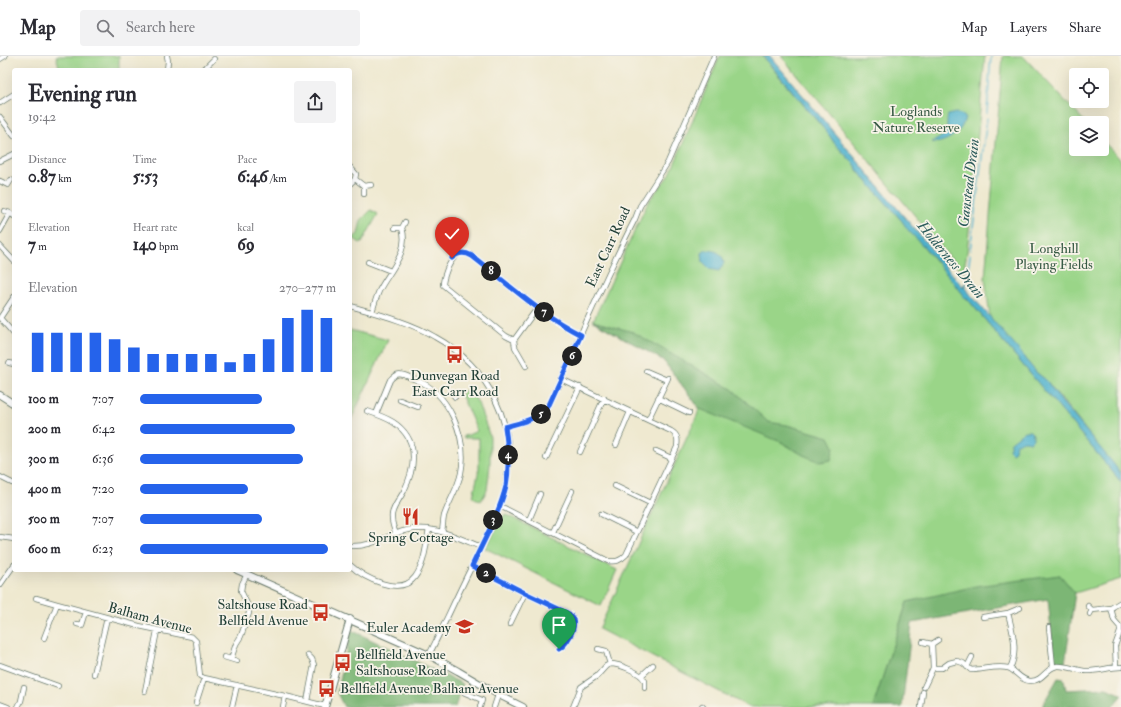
<!DOCTYPE html>
<meta charset="utf-8">
<style>
:root{--surface:#fff;--page:#f2f2f3;--text:#2b2b33;--muted:#7c7c81;--line:#e1e1e2;--accent:#2563eb}
body{margin:0;font-family:"IM FELL Double Pica",serif;background:var(--page);color:var(--text);height:100vh;display:flex;flex-direction:column;font-size:15px;white-space:nowrap}
*{box-sizing:border-box;margin:0}
p{font-size:13px;color:var(--muted)}
.icon{flex:none;width:22px;height:22px;fill:none;stroke:currentColor;stroke-width:2;stroke-linecap:round;stroke-linejoin:round}
.map{position:relative;flex:1;overflow:hidden}
.drawer{position:absolute;left:12px;top:12px;width:340px;height:504px;display:flex;flex-direction:column;background:var(--surface);border-radius:4px;box-shadow:0 4px 16px #0002}
.drawer>*{flex:none}
.controls{position:absolute;left:1069px;top:12px;display:grid;gap:8px}
.controls a{display:grid;place-items:center;width:40px;height:40px;border-radius:4px;background:var(--surface);box-shadow:0 4px 16px #0002;font-size:20px}
.pin{position:absolute;display:grid;place-items:center;width:34px;height:34px;color:#fff;margin:-41px -17px;border-radius:50% 50% 50% 0;rotate:-45deg;box-shadow:0 0 4px #0007}
.pin .icon{rotate:45deg}
.km{position:absolute;width:20px;height:20px;margin:-10px;border-radius:50%;background:#222;color:#fff;font-size:11px;line-height:20px;text-align:center}
.round{display:grid;place-items:center;flex:none;width:42px;height:42px;border-radius:4px;background:var(--page)}
.head{display:flex;align-items:center;justify-content:space-between;height:68px;padding:0 16px}
h1{font-size:22px;font-weight:700;line-height:30px}
.metrics{display:grid;grid-template-columns:repeat(3,1fr);gap:6px;height:68px;padding:4px 16px}
.metrics div{display:grid;align-content:center}
.metrics b{font-size:17px;font-weight:700}
.metrics small{font-size:11px;font-weight:400}
.metrics p{font-size:11px}
.chart{height:112px;padding:8px 16px}
.chart p{display:flex;justify-content:space-between}
.chart svg{width:100%;height:72px;margin-top:4px;stroke:var(--accent);stroke-width:6}
ul{padding:0 16px;list-style:none;font-size:13px}
li{display:grid;grid-template-columns:64px 48px 1fr;align-items:center;height:30px}
li i{height:10px;border-radius:5px;background:var(--accent)}
header{display:flex;align-items:center;gap:24px;box-sizing:border-box;height:56px;padding:0 20px;background:var(--surface);border-bottom:1px solid var(--line)}
header strong{font-size:19px}
nav{display:flex;gap:22px;margin-inline-start:auto;font-size:14px}
.search{width:280px;height:36px;background:var(--page);display:flex;align-items:center;gap:10px;box-sizing:border-box;padding:0 14px;border-radius:4px;color:var(--muted);font-size:15px}
.map>svg:first-child{display:block}
</style>
<header>
<strong>Map</strong>
<div class="search"><svg class="icon" aria-label="search" viewBox="0 0 24 24"><circle cx="10" cy="10" r="6"/><path d="M15 15l6 6"/></svg>Search here</div>
<nav><a>Map</a><a>Layers</a><a>Share</a></nav>
</header>
<div class="map">
<svg width="1121" height="651" viewBox="0 0 1121 651">
<rect width="100%" height="100%" fill="#f7f3e8"/>
<filter id="ink" filterUnits="userSpaceOnUse"><feTurbulence type="fractalNoise" baseFrequency=".025" numOctaves="2"/><feDisplacementMap in="SourceGraphic" scale="8" xChannelSelector="R" yChannelSelector="G"/><feConvolveMatrix kernelMatrix="1 2 1 2 8 2 1 2 1" color-interpolation-filters="sRGB"/></filter>
<filter id="wash" filterUnits="userSpaceOnUse"><feTurbulence type="fractalNoise" baseFrequency=".012" numOctaves="4" result="noise"/><feDisplacementMap in="SourceGraphic" scale="16" xChannelSelector="R" yChannelSelector="G"/><feGaussianBlur stdDeviation="0.9" result="paint"/><feColorMatrix in="noise" values="0 0 0 0 0 0 0 0 0 0 0 0 0 0 0 0 0 1.4 0 .05"/><feComposite in="paint" operator="in"/></filter>
<g filter="url(#wash)">
<rect width="100%" height="100%" fill="#efe9d0"/>
<path fill="#9ad588" stroke="#5c895e" d="M56 0H119V14H60Z
M720 0H762L829 79 835 88 856 110 857 114 902 165 1121 426V523L1075 537 1060 519 907 546 873 651H749L599 573 700 353 663 304 593 265 648 146 670 118Z
M781 0H985L967 197 963 217Z
M1003 0H1023L1086 67H1076V93H1102V84L1121 104V418L1046 324 1037 317 1025 303 1023 299 1012 288 990 261 985 222Z
M371 154 378 158 362 187H360L353 182 358 178 361 164Z
M350 274 388 284 350 366Z
M469 332 478 347 490 381V409L487 434 481 445 473 441 479 413V382H464L463 380 468 379 477 375 461 338Z
M505 458 617 514 601 550 485 492Z"/>
<path fill="#7bb674" stroke="#4d7a54" d="M593 265 633 276 732 333 768 366 787 369 829 381 834 391 831 404 820 406 803 399 781 386 700 353 663 304Z
M1060 519 1075 537 1065 607 1059 608 1054 604 1048 543 912 567 902 651H873L907 546 976 530Z
M351 574 463 628 455 651H344L337 637Z
M1058 622 1064 623 1066 634 1106 632 1121 638V640L1112 651H1043V648Z"/>
<path fill="#50b2ce" stroke="#387881" d="M763 0H770L963 231 966 226 965 232 1023 299 1025 303 1037 317 1046 324 1062 346 1113 407 1121 418V426L971 247 966 242 963 241V238L926 193 908 174 902 165 857 114 856 110 835 88 829 79Z
M955 57 961 58 965 61C964 65 963 70 960 73 955 80 941 89 932 86 938 83 948 79 947 70 947 65 947 63 948 59Z
M706 194C716 194 723 197 724 207L719 215 709 213 703 207 702 197Z
M1025 375H1030L1033 378V383L1030 386 1025 385 1016 387 1015 395 1012 397 1009 394 1011 386Z"/>
<g fill="none" stroke-linecap="round" stroke-linejoin="round">
<path stroke="#50b2ce" stroke-width="1.5" d="M987 57 991 0
M970 194 987 62
M968 216 970 199
M966 227 967 221"/>
</g>
</g>
<g filter="url(#ink)">
<g fill="none" stroke-linecap="round" stroke-linejoin="round">
<defs>
<path id="street" d="M0 3 5 0
M167 14 168 5 167 0
M203 14 214 3
M0 47 14 38
M0 61 14 80
M0 105 14 98
M350 111 356 118 355 123 350 128
M355 123 364 130
M0 125 8 129 11 124
M364 138V130L371 129
M4 155 10 157
M395 172H402L405 166
M0 175 10 157 14 160
M0 190 14 205
M368 206 391 215
M350 250C378 258 410 266 435 281 488 310 518 368 506 428 501 455 486 480 475 504 459 535 445 567 429 599
M372 256C374 249 376 242 379 235 389 215 410 196 402 172
M0 262 14 241
M0 262 14 278
M514 284 506 280 443 229C443 223 445 219 447 213 453 201 458 192 472 200 507 227 541 259 581 279
M9 307 14 308
M526 310 515 291 514 284 538 251
M646 315 667 324
M452 337 455 341
M658 342 689 357
M400 344 418 351
M367 355C376 358 385 361 393 366 419 383 416 410 404 435 394 453 387 456 396 478
M376 358 390 324C398 314 404 319 414 323 449 335 468 382 461 417 458 432 449 445 444 460 443 465 443 470 442 475
M648 364 668 322
M505 371C522 366 535 364 548 351 577 288 603 225 635 163L640 150 668 106 714 0
M616 389 630 356
M656 395 671 402
M580 396 604 342
M546 402 580 331
M0 421 12 427
M615 430 650 447
M500 450 608 505C616 506 620 505 626 499L677 391C678 383 678 379 671 375L561 323
M601 458 637 476
M529 464 540 438
M553 476 572 435
M0 481 14 483
M350 490C366 491 380 484 395 478 426 465 452 479 481 491
M350 509C364 522 400 541 415 521 425 508 426 488 429 473
M472 510 525 537 510 568
M0 529 14 509
M525 537 569 558C570 559 572 561 573 563 576 573 567 588 559 593
M36 542 57 548
M1088 550 1092 554 1090 558
M1111 552 1114 564 1120 571V576L1115 590 1116 611
M1092 554 1111 552 1121 546
M1008 557C1012 574 1019 595 1010 612
M983 561 1008 557 1020 552
M77 568 82 569 86 556
M1049 571 1053 611
M44 582 57 548 139 570 192 581 196 585 200 620 204 622 285 640 325 650
M923 586 932 588 938 584
M598 593 606 595 610 608
M224 601 237 605
M231 603 236 588 241 580 249 557 248 550 241 535 242 528 247 518
M0 609 58 630
M967 611 972 601
M933 612H942L949 607 957 605 963 607 971 614C983 614 996 609 1008 612 1016 614 1020 625 1031 625 1043 625 1046 612 1057 610 1067 609 1078 615 1087 615 1099 615 1110 611 1121 611
M94 618 107 562
M641 620 653 609
M924 631 933 612 932 588
M145 635 157 575
M463 636 482 644 480 651
M307 645 314 609 312 603 308 599
M196 647 204 622
M0 648 8 651
M702 650 703 651
M18 651 21 645 24 631
M232 651 237 629
M283 651 285 640
M494 651 498 639
M573 651 581 631 597 620 606 610 610 608C619 608 641 616 645 625 645 626 645 631 645 632
M921 651 923 636"/>
<path id="secondary" d="M0 339 14 348
M237 514 429 599 458 615 499 639 523 651
M325 651 350 563"/>
</defs>
<use href="#street" stroke="#68796b" stroke-width="6"/>
<use href="#secondary" stroke="#68796b" stroke-width="8"/>
<use href="#street" stroke="#fff" stroke-width="4.5"/>
<use href="#secondary" stroke="#fff" stroke-width="6"/>
</g>
</g>
<g fill="none" stroke-linecap="round" stroke-linejoin="round" filter="url(#ink)">
<defs>
<path id="route" d="M452 202C458 196 465 196 472 200 507 227 541 259 581 279L548 351C535 364 522 366 505 371 508 390 510 410 506 430 499 458 484 484 472 510L525 537 569 558C570 559 572 561 573 563 576 573 567 588 559 593"/>
</defs>
<use href="#route" stroke="#fff" stroke-width="8"/>
<use href="#route" stroke="#2563eb" stroke-width="5"/>
</g>
<defs>
<symbol id="bus-bare" viewBox="-9 -9 18 18"><path d="M-5-6H5V4H4V6H2V4H-2V6H-4V4H-5ZM-3.5-4V0h7V-4ZM-3.5 1.2v1.5H-2V1.2ZM2 1.2v1.5H3.5V1.2Z" fill="#c8321e" stroke="#f7f3e8" stroke-width="2.5" paint-order="stroke"/></symbol>
<symbol id="restaurant-bare" viewBox="-9 -9 18 18"><path d="M-5-6h1v4h1v-4h1v4h1v-4h1v5L-1.5 .5V6h-2V.5L-5-1ZM5-6V6H3V1.5H1.5Q1.5-4 5-6Z" fill="#c8321e" stroke="#f7f3e8" stroke-width="2.5" paint-order="stroke"/></symbol>
<symbol id="school-bare" viewBox="-9 -9 18 18"><path d="M0-5L7-2L0 1L-7-2ZM-4 1L0 2.5L4 1V4Q0 6-4 4Z" fill="#c8321e" stroke="#f7f3e8" stroke-width="2.5" paint-order="stroke"/></symbol>
</defs>
<g fill-rule="evenodd">
<use href="#bus-bare" x="442" y="286" width="25" height="25"/>
<use href="#restaurant-bare" x="398" y="448" width="25" height="25"/>
<use href="#bus-bare" x="308" y="544" width="25" height="25"/>
<use href="#school-bare" x="452" y="558" width="25" height="25"/>
<use href="#bus-bare" x="330" y="594" width="25" height="25"/>
<use href="#bus-bare" x="314" y="620" width="25" height="25"/>
</g>
<g text-anchor="middle" dominant-baseline="central" stroke-width="3.5" stroke-linejoin="round" paint-order="stroke">
<g font-size="14" fill="#385b45" stroke="#f7f3e8">
<text x="916" y="55">Loglands<tspan x="916" dy="16">Nature Reserve</tspan></text>
<text x="1054" y="192">Longhill<tspan x="1054" dy="16">Playing Fields</tspan></text>
</g>
<g font-size="14" fill="#1f3d34" stroke="#f7f3e8">
<text transform="translate(608 191) rotate(-65)">East Carr Road</text>
<text transform="translate(150 562) rotate(15)">Balham Avenue</text>
</g>
<g font-size="14" fill="#1f3d34" stroke="#f7f3e8">
<text x="455" y="319">Dunvegan Road<tspan x="455" dy="16">East Carr Road</tspan></text>
<text x="411" y="481">Spring Cottage</text>
<text x="308" y="548" text-anchor="end">Saltshouse Road<tspan x="308" dy="16">Bellfield Avenue</tspan></text>
<text x="451" y="571" text-anchor="end">Euler Academy</text>
<text x="356" y="598" text-anchor="start">Bellfield Avenue<tspan x="356" dy="16">Saltshouse Road</tspan></text>
<text x="340" y="632" text-anchor="start">Bellfield Avenue Balham Avenue</text>
</g>
<g font-size="15" font-style="italic" fill="#2b5a5a" stroke="#f7f3e8">
<text transform="translate(969 127) rotate(-83)">Ganstead Drain</text>
<text transform="translate(951 204) rotate(50)">Holderness Drain</text>
</g>
</g>
</svg>
<div class="controls">
<a><svg class="icon" aria-label="locate" viewBox="0 0 24 24"><circle cx="12" cy="12" r="6"/><path d="M12 2v4M12 18v4M2 12h4M18 12h4"/></svg></a>
<a><svg class="icon" aria-label="layers" viewBox="0 0 24 24"><path d="M12 4l9 5-9 5-9-5zM3 14l9 5 9-5"/></svg></a>
</div>
<div class="pin" style="left:559px;top:593px;background:#1e9e55"><svg class="icon" aria-label="arrive" viewBox="0 0 24 24"><path d="M6 21V4h12l-3 4 3 4H6"/></svg></div>
<div class="pin" style="left:452px;top:202px;background:#d93025"><svg class="icon" aria-label="check" viewBox="0 0 24 24"><path d="M5 12l5 5 9-10"/></svg></div>
<b class="km" style="left:486px;top:517px">2</b>
<b class="km" style="left:493px;top:464px">3</b>
<b class="km" style="left:508px;top:399px">4</b>
<b class="km" style="left:541px;top:358px">5</b>
<b class="km" style="left:572px;top:300px">6</b>
<b class="km" style="left:544px;top:256px">7</b>
<b class="km" style="left:491px;top:215px">8</b>
<section class="drawer">
<div class="head"><div><h1>Evening run</h1><p>19:42</p></div><a class="round"><svg class="icon" aria-label="share" viewBox="0 0 24 24"><path d="M12 15V3M7 8l5-5 5 5M5 13v7h14v-7"/></svg></a></div>
<div class="metrics">
<div><p>Distance</p><b>0.87<small> km</small></b></div>
<div><p>Time</p><b>5:53</b></div>
<div><p>Pace</p><b>6:46<small> /km</small></b></div>
</div>
<div class="metrics">
<div><p>Elevation</p><b>7<small> m</small></b></div>
<div><p>Heart rate</p><b>140<small> bpm</small></b></div>
<div><p>kcal</p><b>69</b></div>
</div>
<div class="chart"><p><span>Elevation</span>270–277 m</p>
<svg viewBox="0 0 160 44" preserveAspectRatio="none"><path d="M5 44V20M15 44V20M25 44V20M35 44V20M45 44V24M55 44V29M65 44V33M75 44V33M85 44V33M95 44V33M105 44V38M115 44V33M125 44V24M135 44V11M145 44V6M155 44V11"/></svg>
</div>
<ul>
<li><b>100 m</b>7:07<i style="width:62%"></i></li>
<li><b>200 m</b>6:42<i style="width:79%"></i></li>
<li><b>300 m</b>6:36<i style="width:83%"></i></li>
<li><b>400 m</b>7:20<i style="width:55%"></i></li>
<li><b>500 m</b>7:07<i style="width:62%"></i></li>
<li><b>600 m</b>6:23<i style="width:96%"></i></li>
</ul>
</section>
</div>
